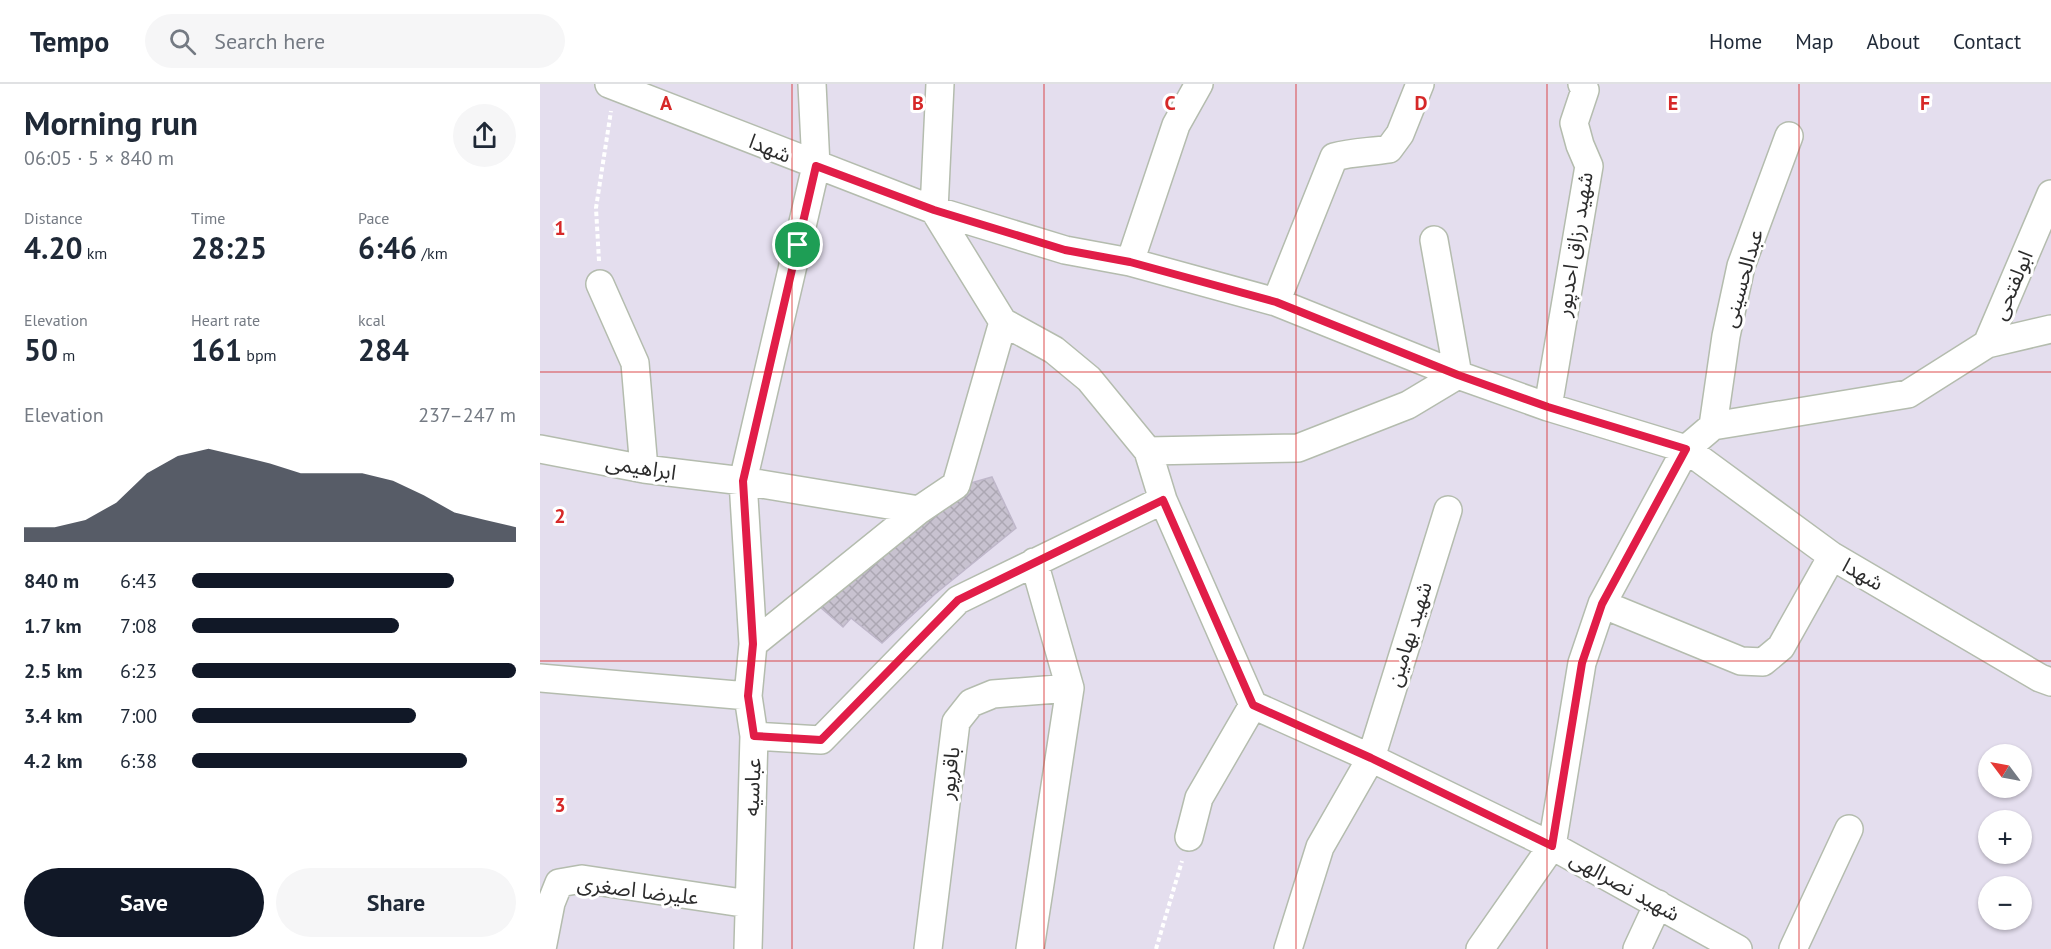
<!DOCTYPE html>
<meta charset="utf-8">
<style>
:root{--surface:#fff;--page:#f6f6f7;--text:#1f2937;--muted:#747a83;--line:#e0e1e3;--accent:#111827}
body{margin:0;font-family:"PT Sans","Noto Sans Arabic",sans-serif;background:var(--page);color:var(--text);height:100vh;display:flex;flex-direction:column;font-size:22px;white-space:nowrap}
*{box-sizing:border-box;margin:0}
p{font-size:20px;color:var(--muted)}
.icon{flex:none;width:33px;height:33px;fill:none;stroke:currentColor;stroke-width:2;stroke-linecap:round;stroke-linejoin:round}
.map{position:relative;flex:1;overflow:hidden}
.sheet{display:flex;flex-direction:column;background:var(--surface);width:540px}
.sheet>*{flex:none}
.needle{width:39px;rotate:302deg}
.controls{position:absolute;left:1438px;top:660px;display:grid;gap:12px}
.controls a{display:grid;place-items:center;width:54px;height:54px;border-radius:50%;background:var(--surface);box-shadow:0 2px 4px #0004;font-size:30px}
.pin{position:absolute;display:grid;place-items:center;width:51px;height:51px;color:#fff;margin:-26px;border:3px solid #fff;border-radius:50%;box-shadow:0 2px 6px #0007}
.round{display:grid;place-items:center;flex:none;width:63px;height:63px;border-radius:32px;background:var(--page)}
.summary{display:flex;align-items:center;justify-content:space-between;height:102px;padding:0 24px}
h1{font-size:33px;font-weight:600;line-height:45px}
.stats{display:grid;grid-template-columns:repeat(3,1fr);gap:9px;height:102px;padding:6px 24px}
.stats div{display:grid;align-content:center}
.stats b{font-size:30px;font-weight:600}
.stats small{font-size:16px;font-weight:400}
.stats p{font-size:16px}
.chart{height:168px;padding:12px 24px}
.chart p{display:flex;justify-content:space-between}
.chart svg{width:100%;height:108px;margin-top:6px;fill:var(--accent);opacity:.7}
.action{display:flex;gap:12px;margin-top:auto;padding:12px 24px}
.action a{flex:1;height:69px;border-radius:36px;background:var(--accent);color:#fff;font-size:24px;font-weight:600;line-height:69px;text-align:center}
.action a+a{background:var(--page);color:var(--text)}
ul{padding:0 24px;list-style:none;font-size:20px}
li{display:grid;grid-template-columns:96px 72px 1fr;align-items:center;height:45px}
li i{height:15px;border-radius:8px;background:var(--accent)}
header{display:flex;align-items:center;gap:36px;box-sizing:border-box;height:84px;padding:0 30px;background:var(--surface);border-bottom:2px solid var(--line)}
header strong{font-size:28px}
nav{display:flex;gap:33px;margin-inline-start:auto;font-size:21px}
.search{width:420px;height:54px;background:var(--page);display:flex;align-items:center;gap:15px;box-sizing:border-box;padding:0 21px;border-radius:33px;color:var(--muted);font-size:22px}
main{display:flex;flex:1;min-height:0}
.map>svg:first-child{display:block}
</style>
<header>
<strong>Tempo</strong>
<div class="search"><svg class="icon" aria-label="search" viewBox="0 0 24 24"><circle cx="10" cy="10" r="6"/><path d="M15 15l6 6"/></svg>Search here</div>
<nav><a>Home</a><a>Map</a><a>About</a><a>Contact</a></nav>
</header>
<main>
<section class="sheet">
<div class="summary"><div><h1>Morning run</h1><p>06:05 · 5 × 840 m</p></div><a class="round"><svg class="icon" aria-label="share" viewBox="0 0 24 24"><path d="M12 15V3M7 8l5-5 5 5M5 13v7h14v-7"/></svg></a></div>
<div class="stats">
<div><p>Distance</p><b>4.20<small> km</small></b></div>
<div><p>Time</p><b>28:25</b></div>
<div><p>Pace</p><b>6:46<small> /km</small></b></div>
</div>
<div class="stats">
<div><p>Elevation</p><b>50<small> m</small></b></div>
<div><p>Heart rate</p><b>161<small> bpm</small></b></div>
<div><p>kcal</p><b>284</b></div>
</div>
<div class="chart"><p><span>Elevation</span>237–247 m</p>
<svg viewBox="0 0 160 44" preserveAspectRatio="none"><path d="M0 44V38L10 38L20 35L30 28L40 16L50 9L60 6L70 9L80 12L90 16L100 16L110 16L120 19L130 25L140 32L150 35L160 38V44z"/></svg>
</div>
<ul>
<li><b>840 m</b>6:43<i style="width:81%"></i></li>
<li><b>1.7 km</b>7:08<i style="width:64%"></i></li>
<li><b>2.5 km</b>6:23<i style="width:100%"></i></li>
<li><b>3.4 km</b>7:00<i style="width:69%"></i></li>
<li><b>4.2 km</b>6:38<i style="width:85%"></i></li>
</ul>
<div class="action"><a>Save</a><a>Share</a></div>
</section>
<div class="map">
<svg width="1511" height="865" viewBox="0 0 1511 865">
<defs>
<pattern id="building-cross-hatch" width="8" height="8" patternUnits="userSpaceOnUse" patternTransform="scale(1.5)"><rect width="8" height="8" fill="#c8c2d0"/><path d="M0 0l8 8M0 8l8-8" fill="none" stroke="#aca7b3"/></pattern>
</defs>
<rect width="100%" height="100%" fill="#e4deee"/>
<path fill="url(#building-cross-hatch)" stroke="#bfb7ca" stroke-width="1.5" d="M452 393 476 444 395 510 342 559 311 534 303 543 280 523 352 452 424 401Z"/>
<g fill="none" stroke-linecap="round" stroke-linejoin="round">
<defs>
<path id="minor" d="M69 0 394 126 525 166 590 178 736 218 918 291 1008 323 1146 365 1292 472 1500 594 1511 598
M590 178 636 41 659 0
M60 200 95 279 104 385
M736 218 794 73C812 68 831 68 849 65L860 50 880 0
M463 238 514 266 549 295 608 367 623 416 713 621 831 674 1012 762 1198 865
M1447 260 1511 110
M1008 323 1049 82 1040 61 1034 39 1045 6 1042 0
M1173 342 1186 252 1201 182 1249 52
M0 365 104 385 203 397 379 426
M608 367 758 364 868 321 918 291 894 156
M1062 520 1201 577 1223 578 1241 563 1292 472
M213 560 379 426 416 401 463 238 394 126 400 0
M0 594 208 612
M214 652 281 656 418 516 623 416
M649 753 659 714 713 621
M2 865 11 819 19 799 42 795 209 820
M208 865 214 652 208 612 213 560 203 397 276 82 272 0
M388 865 416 638 431 619 453 610 530 604
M490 865 530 604 494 478
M748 865 780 763 831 674 908 426
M940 865 1012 762 1042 579 1062 520 1146 365 1173 342 1368 310 1447 260 1511 245
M1097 865 1118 820
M1253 865 1309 745"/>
</defs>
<use href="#minor" stroke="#b4bcae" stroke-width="30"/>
<path stroke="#fff" stroke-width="4" stroke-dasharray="4.5 3" stroke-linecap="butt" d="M59 177 56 124 71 27
M616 865 642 777"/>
<use href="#minor" stroke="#fff" stroke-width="27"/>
</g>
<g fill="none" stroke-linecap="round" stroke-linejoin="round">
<defs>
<path id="route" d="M276 82 394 126 525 166 590 178 736 218 918 291 1008 323 1146 365 1062 520 1042 579 1012 762 831 674 713 621 623 416 418 516 281 656 214 652 208 612 213 560 203 397Z"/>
</defs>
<use href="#route" stroke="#fff" stroke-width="12"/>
<use href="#route" stroke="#e11d48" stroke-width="8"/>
</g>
<path fill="none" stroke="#d62828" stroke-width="1.5" stroke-opacity="0.55" d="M252 0V865M504 0V865M756 0V865M1007 0V865M1259 0V865M0 288H1511M0 577H1511"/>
<g text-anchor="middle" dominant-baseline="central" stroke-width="6" stroke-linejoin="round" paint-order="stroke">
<g font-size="21" fill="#2c2c2c" stroke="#fff">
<text transform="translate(230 64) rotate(22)">شهدا</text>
<text transform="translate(1034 160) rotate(-81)">شهید رزاق احدپور</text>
<text transform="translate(1202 194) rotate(-74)">عبدالحسینی</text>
<text transform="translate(1472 201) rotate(-67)">ابولفتحی</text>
<text transform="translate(101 383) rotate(9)">ابراهیمی</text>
<text transform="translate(1323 490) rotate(30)">شهدا</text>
<text transform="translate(869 550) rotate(-73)">شهید بهامین</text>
<text transform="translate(409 689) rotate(-83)">باقرپور</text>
<text transform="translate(212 703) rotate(-88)">عباسیه</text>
<text transform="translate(1085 802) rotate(29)">شهید نصرالهی</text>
<text transform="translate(98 806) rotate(7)">علیرضا اصغری</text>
</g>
</g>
<g font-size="20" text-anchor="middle" font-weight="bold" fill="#d62828" stroke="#fff" stroke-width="6" stroke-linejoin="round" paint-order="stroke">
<text x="126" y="26">A</text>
<text x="378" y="26">B</text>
<text x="630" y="26">C</text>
<text x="881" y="26">D</text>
<text x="1133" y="26">E</text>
<text x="1385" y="26">F</text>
<text x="20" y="151">1</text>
<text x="20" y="439">2</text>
<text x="20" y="728">3</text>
</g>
</svg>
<div class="controls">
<a><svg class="needle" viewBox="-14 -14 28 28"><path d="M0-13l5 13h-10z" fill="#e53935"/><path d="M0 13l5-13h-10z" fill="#747a83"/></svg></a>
<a>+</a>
<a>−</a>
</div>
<div class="pin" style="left:258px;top:161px;background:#1e9e55"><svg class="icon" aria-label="arrive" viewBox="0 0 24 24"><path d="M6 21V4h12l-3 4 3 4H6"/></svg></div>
</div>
</main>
